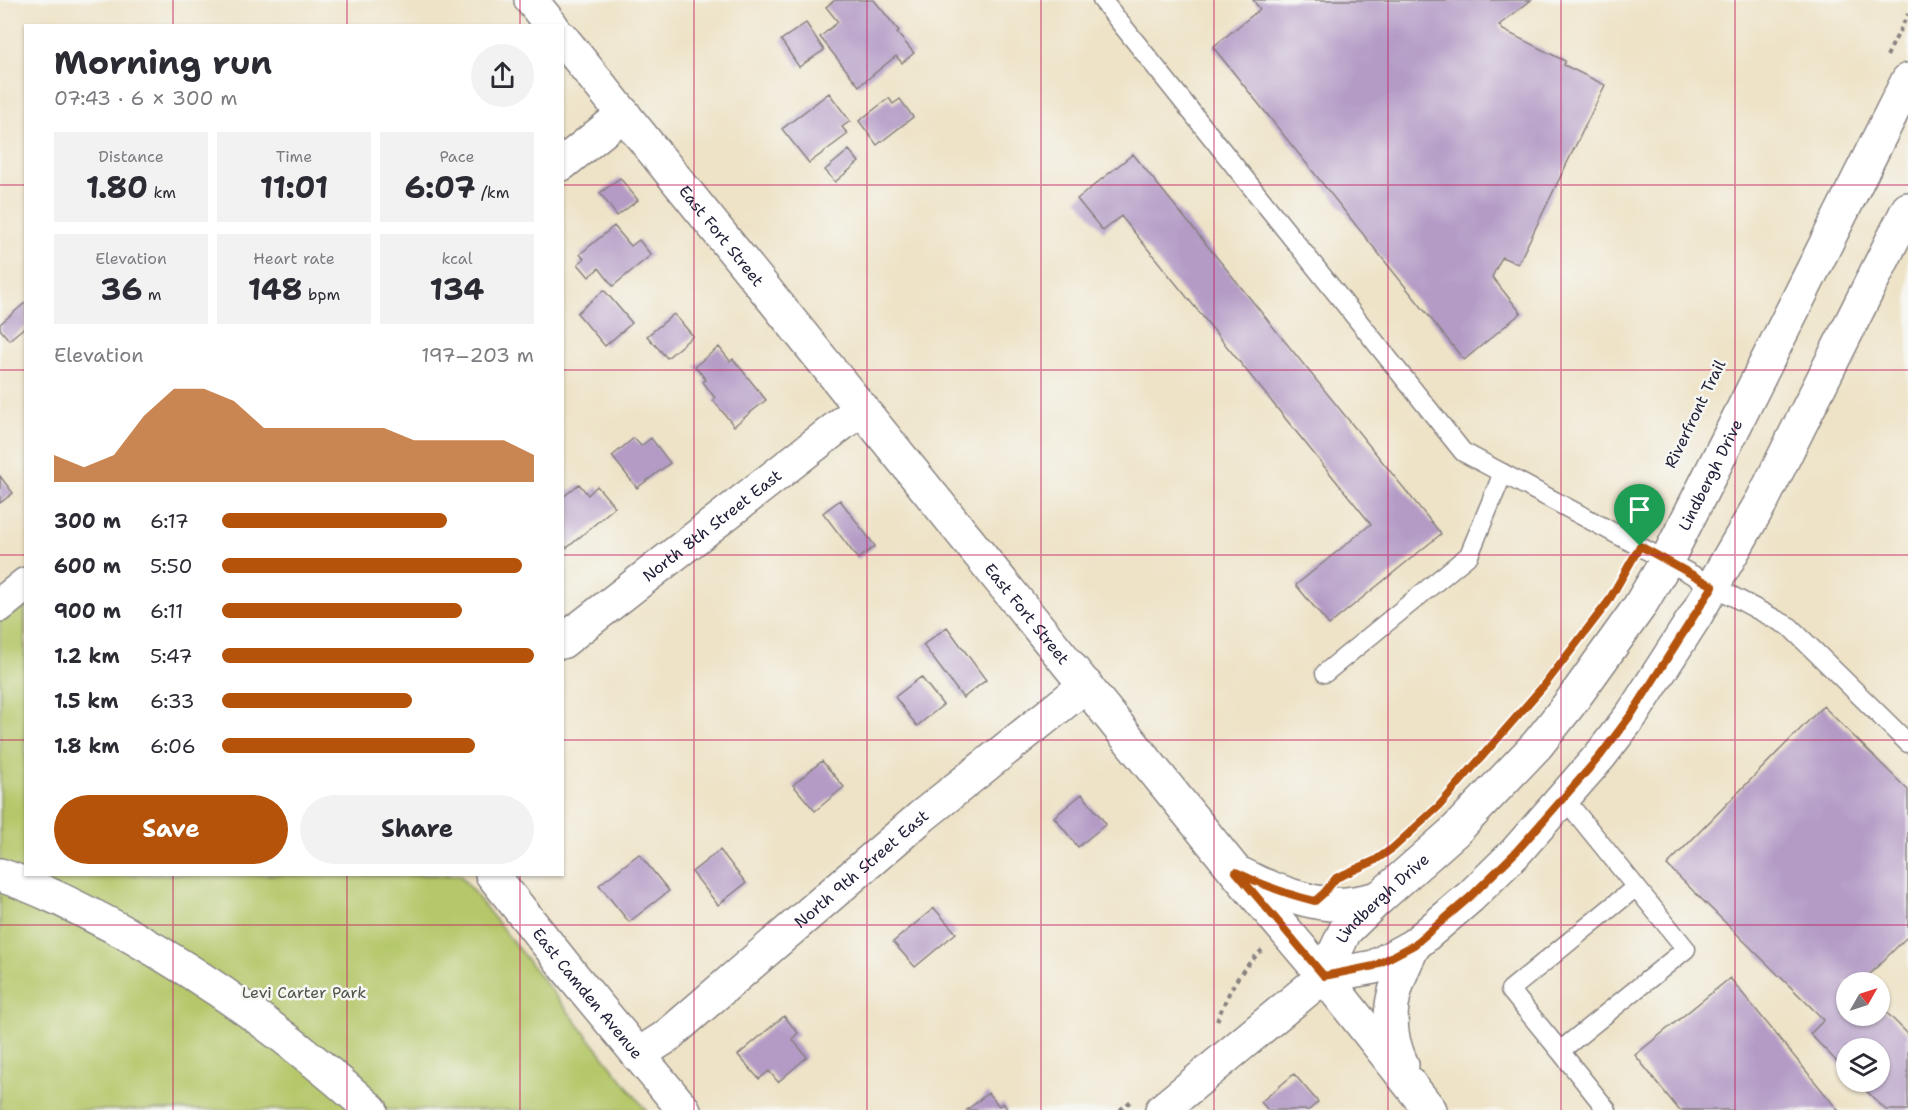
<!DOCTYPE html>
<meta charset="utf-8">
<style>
:root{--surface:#fff;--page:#f2f2f3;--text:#2b2b33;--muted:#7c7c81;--accent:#b45309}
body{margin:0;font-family:"Shantell Sans",sans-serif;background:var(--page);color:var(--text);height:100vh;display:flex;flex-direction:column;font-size:22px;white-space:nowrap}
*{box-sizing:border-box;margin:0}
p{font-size:20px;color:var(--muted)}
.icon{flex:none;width:33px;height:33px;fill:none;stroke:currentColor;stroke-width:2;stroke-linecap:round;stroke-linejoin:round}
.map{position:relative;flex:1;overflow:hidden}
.side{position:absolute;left:24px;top:24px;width:540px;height:852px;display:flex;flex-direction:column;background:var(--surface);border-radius:0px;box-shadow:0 2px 4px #0004}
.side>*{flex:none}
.needle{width:39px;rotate:51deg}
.fabs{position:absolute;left:1836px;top:972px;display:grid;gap:12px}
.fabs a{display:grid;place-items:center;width:54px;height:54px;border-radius:50%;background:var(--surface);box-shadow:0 2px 4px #0004;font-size:30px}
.pin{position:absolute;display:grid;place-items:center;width:51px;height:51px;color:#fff;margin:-62px -26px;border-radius:50% 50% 50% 0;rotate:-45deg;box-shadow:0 0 6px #0007}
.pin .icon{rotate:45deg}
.round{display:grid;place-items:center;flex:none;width:63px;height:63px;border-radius:32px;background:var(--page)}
.headline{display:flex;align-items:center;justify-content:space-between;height:102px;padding:0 30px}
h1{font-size:33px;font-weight:700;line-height:45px}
.stats{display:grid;grid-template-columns:repeat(3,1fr);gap:9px;height:102px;padding:6px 30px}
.stats div{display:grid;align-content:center;border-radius:0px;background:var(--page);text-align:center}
.stats b{font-size:30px;font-weight:700}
.stats small{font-size:16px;font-weight:400}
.stats p{font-size:16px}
.chart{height:168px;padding:12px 30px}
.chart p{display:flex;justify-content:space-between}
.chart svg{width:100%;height:108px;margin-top:6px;fill:var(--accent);opacity:.7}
.cta{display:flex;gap:12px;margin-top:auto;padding:12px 30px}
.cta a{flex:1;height:69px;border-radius:36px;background:var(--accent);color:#fff;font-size:24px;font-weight:700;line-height:69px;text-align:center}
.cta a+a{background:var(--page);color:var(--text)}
ul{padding:0 30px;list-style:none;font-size:20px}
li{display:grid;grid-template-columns:96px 72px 1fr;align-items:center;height:45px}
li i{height:15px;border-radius:8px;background:var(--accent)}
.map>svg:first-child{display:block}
</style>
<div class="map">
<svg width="1908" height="1110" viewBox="0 0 1908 1110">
<rect width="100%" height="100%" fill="#f6f6f2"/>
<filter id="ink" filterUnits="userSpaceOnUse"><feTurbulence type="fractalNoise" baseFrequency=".0167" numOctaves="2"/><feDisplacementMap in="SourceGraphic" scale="12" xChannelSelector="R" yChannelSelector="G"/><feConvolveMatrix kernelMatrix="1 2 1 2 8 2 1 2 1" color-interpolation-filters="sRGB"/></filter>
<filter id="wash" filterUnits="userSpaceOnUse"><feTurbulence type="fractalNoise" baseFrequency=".008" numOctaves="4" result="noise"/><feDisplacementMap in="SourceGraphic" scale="24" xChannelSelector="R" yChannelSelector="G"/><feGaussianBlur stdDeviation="1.35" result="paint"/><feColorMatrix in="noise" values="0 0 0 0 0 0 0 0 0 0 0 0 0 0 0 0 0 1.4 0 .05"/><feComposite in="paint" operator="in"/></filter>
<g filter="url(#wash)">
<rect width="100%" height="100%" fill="#eee3c7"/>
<path fill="#b5c76b" stroke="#6c7453" stroke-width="1.5" d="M25 579 26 874 460 875 646 1110H0V599Z"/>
<g id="blocks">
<path fill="#b49bc6" d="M835 0H874L899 31 897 33 914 53 902 63 896 56 859 86 820 37 838 22 826 7Z
M1253 0H1531L1499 25 1503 30 1565 61 1564 65 1605 85 1518 264 1502 257 1492 277 1521 313 1464 360 1213 47 1260 9Z
M806 23 824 50 799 67 781 40Z
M829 93 850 121 842 127 848 134 809 163 782 129Z
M889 98 893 104 900 99 913 117 877 145 859 121Z
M849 150 859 162 835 182 825 170Z
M1133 154 1441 534 1329 625 1296 585 1371 524 1121 216 1103 231 1077 199Z
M620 178 638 200 617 216 600 193Z
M614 226 631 246 639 240 651 255 613 286 599 268 589 277 578 264 584 259 580 254Z
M604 290 632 323 605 346 577 313Z
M26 302V326L9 340 0 329V324Z
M674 314 693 336 667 358 647 336Z
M719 347 730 361 733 359 766 400 734 426 713 400 715 398 703 382 706 380 695 366Z
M634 438 641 446 651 438 670 463 637 488 612 456Z
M0 476 13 493 0 503Z
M579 484 588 495 597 486 615 507 567 548 562 543V498Z
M840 500 875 546 858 559 823 513Z
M947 627 986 680 963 698 923 645Z
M921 677 943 705 917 726 895 697Z
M1823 706 1908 790V936L1862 982H1846V1016H1880V1006L1908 1034V1110H1886L1857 1082H1880V1048H1846V1071L1810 1034 1824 1020 1667 865Z
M822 761 844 787 815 811 793 785Z
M1082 794 1106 824 1078 847 1054 817Z
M720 850 746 883 718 905 692 872Z
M639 854 669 891 629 922 599 885Z
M934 908 956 933 915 967 893 942Z
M1730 978 1838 1110H1679L1635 1055Z
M784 1016 798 1033 792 1039 807 1057 778 1082 769 1071 759 1079 738 1055Z
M1294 1074 1318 1102 1309 1110H1268L1261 1102Z
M988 1093 999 1106 1003 1103 1008 1110H967Z"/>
</g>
</g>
<g filter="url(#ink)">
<use href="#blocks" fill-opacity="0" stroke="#888281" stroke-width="1.5"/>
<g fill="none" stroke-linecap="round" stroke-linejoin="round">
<defs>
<path id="service" d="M1102 0 1463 452 1790 627 1908 743
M1325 673 1469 555 1503 473
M1564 798 1686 949 1560 1051 1607 1110
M1560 1051 1510 990 1636 887"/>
<g id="minor">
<path d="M562 164 624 114"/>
<path d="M0 605 26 584"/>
<path id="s1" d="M562 642 862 408"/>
<path id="s2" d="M492 874 573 976 684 1110"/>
<path id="s3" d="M638 1055 666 1037 921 817 1086 685"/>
<path d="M1162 1110 1324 976"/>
</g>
<g id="tertiary">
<path d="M531 0 552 26"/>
<path id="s4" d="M562 38 1236 872 1324 976 1430 1110"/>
<path d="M0 875C43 889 84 911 124 932 213 982 295 1041 371 1110"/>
<path d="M1243 875C1271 890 1315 907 1347 904 1358 903 1369 900 1379 898"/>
<path id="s5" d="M1324 976 1345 931 1379 898 1455 831 1537 745 1571 702 1639 607 1667 560 1703 489 1908 80"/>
<path d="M1324 976 1374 967 1414 945 1470 897 1515 853 1600 756 1633 713 1696 615 1763 499 1908 209"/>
<path d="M1402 1065C1381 1021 1393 986 1414 945"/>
</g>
</defs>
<use href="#service" stroke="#888281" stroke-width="21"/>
<use href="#minor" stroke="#888281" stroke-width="36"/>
<use href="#tertiary" stroke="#888281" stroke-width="36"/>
<path stroke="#888281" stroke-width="4" stroke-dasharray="4.5 4.5" stroke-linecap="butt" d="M1887 56 1908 14
M1217 1021C1229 990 1238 973 1262 950
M1120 1110 1131 1101"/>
<use href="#service" stroke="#fff" stroke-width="18"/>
<use href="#minor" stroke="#fff" stroke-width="33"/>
<use href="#tertiary" stroke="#fff" stroke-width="33"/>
</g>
</g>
<g fill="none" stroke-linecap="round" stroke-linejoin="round" filter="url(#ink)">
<defs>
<path id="route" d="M1640 546 1713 586 1633 712 1600 756 1515 853 1470 897 1414 945 1374 966 1324 976 1236 872C1262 885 1286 894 1315 901L1324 893 1336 878 1374 861 1393 848 1439 806 1546 683 1608 602Z"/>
</defs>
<use href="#route" stroke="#fff" stroke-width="12"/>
<use href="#route" stroke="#b45309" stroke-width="8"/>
</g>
<path fill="none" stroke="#c2185b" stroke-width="1.5" stroke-opacity="0.55" d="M173 0V26M347 0V26M520 0V26M694 0V1110M867 0V1110M1041 0V1110M1214 0V1110M1388 0V1110M1561 0V1110M1735 0V1110M0 185H26M562 185H1908M0 370H26M562 370H1908M0 555H26M562 555H1908M0 740H26M562 740H1908M173 874V1110M347 874V1110M520 874V1110M0 925H1908"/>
<g text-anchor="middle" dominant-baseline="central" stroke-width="5" stroke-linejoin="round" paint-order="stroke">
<g font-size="16" fill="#22223b" stroke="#f6f6f2">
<text stroke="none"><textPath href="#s4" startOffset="254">East Fort Street</textPath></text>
<text transform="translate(1695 414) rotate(-64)">Riverfront Trail</text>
<text stroke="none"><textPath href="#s5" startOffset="639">Lindbergh Drive</textPath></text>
<text stroke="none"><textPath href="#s1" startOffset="190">North 8th Street East</textPath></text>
<text stroke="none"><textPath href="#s4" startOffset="740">East Fort Street</textPath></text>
<text stroke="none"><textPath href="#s3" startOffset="291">North 9th Street East</textPath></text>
<text stroke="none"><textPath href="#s5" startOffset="99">Lindbergh Drive</textPath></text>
<text stroke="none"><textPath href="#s2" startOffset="153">East Camden Avenue</textPath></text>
</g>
<g font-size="16" fill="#4e5449" stroke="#f6f6f2">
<text x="304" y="992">Levi Carter Park</text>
</g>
</g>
</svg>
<div class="fabs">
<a><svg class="needle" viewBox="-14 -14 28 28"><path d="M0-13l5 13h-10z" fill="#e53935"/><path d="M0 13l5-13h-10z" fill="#7c7c81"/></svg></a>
<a><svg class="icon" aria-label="layers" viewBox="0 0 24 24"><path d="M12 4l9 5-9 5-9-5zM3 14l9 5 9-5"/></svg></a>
</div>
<div class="pin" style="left:1640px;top:546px;background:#1e9e55"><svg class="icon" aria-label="arrive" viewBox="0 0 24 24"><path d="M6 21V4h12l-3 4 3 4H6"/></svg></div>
<section class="side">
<div class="headline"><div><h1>Morning run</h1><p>07:43 · 6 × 300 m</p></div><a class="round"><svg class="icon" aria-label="share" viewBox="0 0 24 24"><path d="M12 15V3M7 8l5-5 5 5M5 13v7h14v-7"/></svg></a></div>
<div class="stats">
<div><p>Distance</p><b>1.80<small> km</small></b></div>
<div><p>Time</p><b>11:01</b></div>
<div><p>Pace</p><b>6:07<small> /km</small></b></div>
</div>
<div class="stats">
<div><p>Elevation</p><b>36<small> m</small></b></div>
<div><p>Heart rate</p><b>148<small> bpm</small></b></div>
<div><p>kcal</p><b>134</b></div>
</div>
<div class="chart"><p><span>Elevation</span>197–203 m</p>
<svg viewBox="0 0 160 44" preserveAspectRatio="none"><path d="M0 44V33L10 38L20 33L30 17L40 6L50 6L60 11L70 22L80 22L90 22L100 22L110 22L120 27L130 27L140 27L150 27L160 33V44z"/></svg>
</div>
<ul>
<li><b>300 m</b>6:17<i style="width:72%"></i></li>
<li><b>600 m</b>5:50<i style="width:96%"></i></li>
<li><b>900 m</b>6:11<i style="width:77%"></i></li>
<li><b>1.2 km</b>5:47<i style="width:100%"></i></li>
<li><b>1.5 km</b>6:33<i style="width:61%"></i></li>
<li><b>1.8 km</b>6:06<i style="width:81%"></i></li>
</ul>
<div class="cta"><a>Save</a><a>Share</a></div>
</section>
</div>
